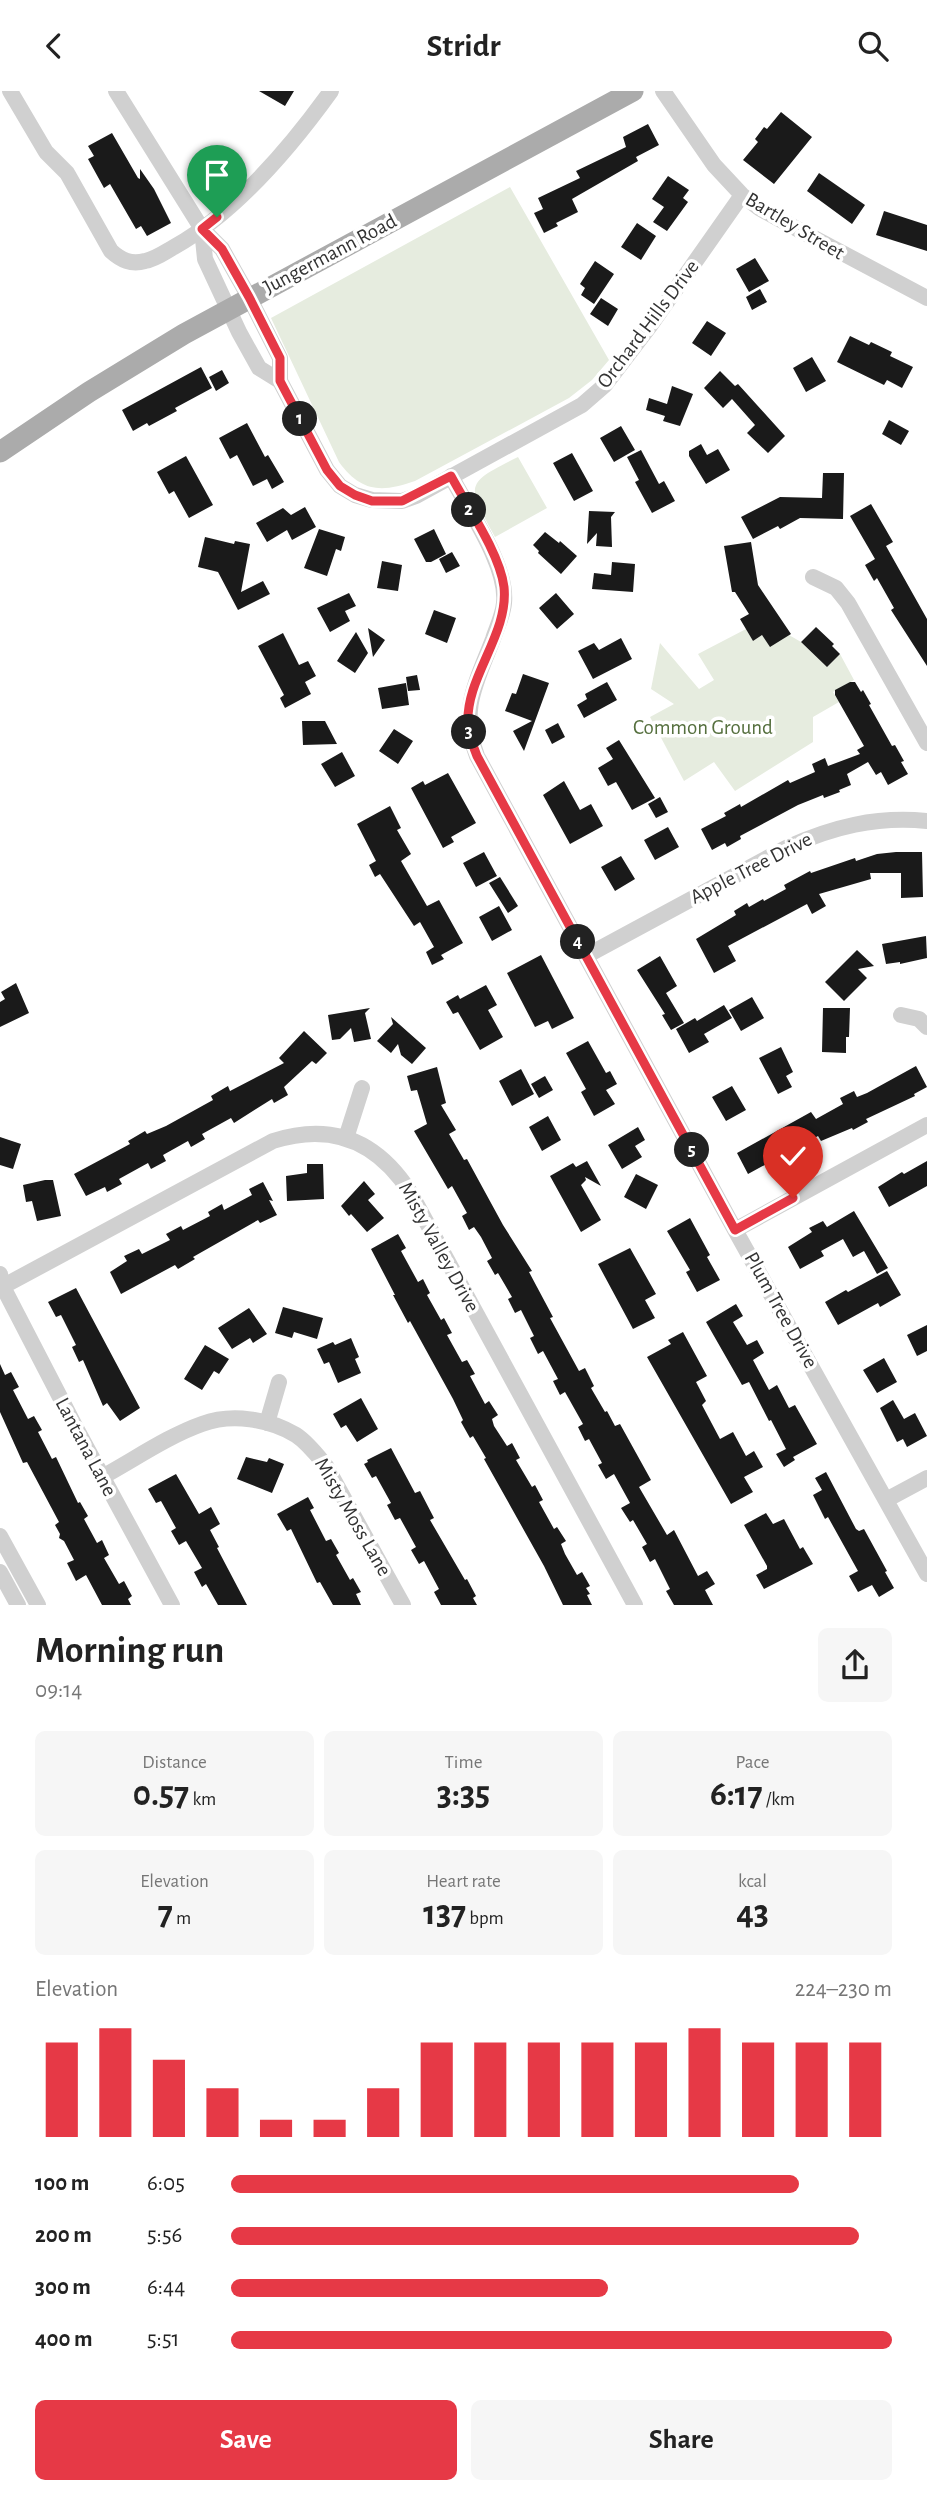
<!DOCTYPE html>
<meta charset="utf-8">
<style>
:root{--surface:#fff;--page:#f6f6f6;--text:#222;--muted:#767676;--accent:#e63946}
body{margin:0;font-family:"Alegreya Sans",sans-serif;background:var(--page);color:var(--text);height:100vh;display:flex;flex-direction:column;font-size:26px;white-space:nowrap}
*{box-sizing:border-box;margin:0}
p{font-size:23px;color:var(--muted)}
.icon{flex:none;width:38px;height:38px;fill:none;stroke:currentColor;stroke-width:2;stroke-linecap:round;stroke-linejoin:round}
.map{position:relative;height:1514px;overflow:hidden}
.drawer{display:flex;flex-direction:column;background:var(--surface);flex:1}
.drawer>*{flex:none}
.pin{position:absolute;display:grid;place-items:center;width:60px;height:60px;color:#fff;margin:-72px -30px;border-radius:50% 50% 50% 0;rotate:-45deg;box-shadow:0 0 7px #0007}
.pin .icon{rotate:45deg}
.km{position:absolute;width:35px;height:35px;margin:-18px;border-radius:50%;background:#222;color:#fff;font-size:19px;line-height:35px;text-align:center}
.round{display:grid;place-items:center;flex:none;width:74px;height:74px;border-radius:10px;background:var(--page)}
.overview{display:flex;align-items:center;justify-content:space-between;height:119px;padding:0 35px}
h1{font-size:38px;font-weight:700;line-height:52px}
.figures{display:grid;grid-template-columns:repeat(3,1fr);gap:10px;height:119px;padding:7px 35px}
.figures div{display:grid;align-content:center;border-radius:10px;background:var(--page);text-align:center}
.figures b{font-size:35px;font-weight:700}
.figures small{font-size:19px;font-weight:400}
.figures p{font-size:19px}
.chart{height:196px;padding:14px 35px}
.chart p{display:flex;justify-content:space-between}
.chart svg{width:100%;height:126px;margin-top:7px;stroke:var(--accent);stroke-width:6}
.action{display:flex;gap:14px;margin-top:auto;padding:14px 35px}
.action a{flex:1;height:80px;border-radius:10px;background:var(--accent);color:#fff;font-size:28px;font-weight:700;line-height:80px;text-align:center}
.action a+a{background:var(--page);color:var(--text)}
ul{padding:0 35px;list-style:none;font-size:23px}
li{display:grid;grid-template-columns:112px 84px 1fr;align-items:center;height:52px}
li i{height:18px;border-radius:9px;background:var(--accent)}
header{display:flex;justify-content:space-between;align-items:center;height:91px;padding:0 35px;background:var(--surface);font-size:32px;font-weight:700}
.map>svg:first-child{display:block}
</style>
<header><svg class="icon" aria-label="back" viewBox="0 0 24 24"><path d="M15 5l-7 7 7 7"/></svg>Stridr<svg class="icon" aria-label="search" viewBox="0 0 24 24"><circle cx="10" cy="10" r="6"/><path d="M15 15l6 6"/></svg></header>
<div class="map">
<svg width="927" height="1514" viewBox="0 0 927 1514">
<rect width="100%" height="100%" fill="#fff"/>
<path fill="#e6ecdf" d="M510 96 609 269 592 289 569 307 415 390C381 402 361 401 339 371L271 227Z
M518 366 547 417 495 446C466 393 464 393 518 366Z
M746 538 753 550 762 544 770 555 789 544 801 551 827 576 840 563 854 589 833 601 839 611 813 626V651L735 700 714 671 684 690 650 626 674 613 651 598 660 552 699 598 714 589 698 563Z"/>
<path fill="#1a1a1a" d="M259 0H294L285 15Z
M781 21 812 46 774 93 743 69 758 51 755 48 764 36 767 38Z
M648 33 659 54 636 66 638 70 572 108 578 121 556 132 558 135 544 142 534 122 543 118 538 107 580 87 576 80 626 56 623 46Z
M112 42 138 87 140 88V78L154 98 171 132 147 145 141 135 136 138 110 93 104 97 88 68 94 65 88 55Z
M819 82 865 114 852 133 807 100Z
M668 85 689 99 683 107 688 111 667 140 653 131 664 116 652 108Z
M884 120 927 134V160L876 144Z
M637 132 656 145 641 169 621 156Z
M755 167 769 190 749 201 736 178Z
M595 170 614 183 594 213 581 204 585 197 580 193Z
M760 198 767 211 752 219 746 206Z
M601 207 618 218 608 235 590 223Z
M707 230 726 242 711 265 692 252Z
M850 245 869 254 871 251 892 261 890 265 913 276 902 297 887 289 884 294 837 271Z
M812 266 826 290 806 301 793 277Z
M201 276 212 297 175 317 177 320 149 335 147 332 133 340 122 319Z
M222 279 229 292 216 300 209 286Z
M720 280 735 295 738 293 785 345 768 362 747 342 755 334 732 308 723 317 704 297Z
M672 295 693 303 680 335 663 330 665 325 646 319 649 307 667 313Z
M889 329 909 340 901 354 882 343Z
M247 332 265 366 268 364 284 391 272 398 267 388 253 395 237 364 230 368 219 347Z
M621 335 635 359 614 371 600 347Z
M701 353 707 364 718 358 730 379 706 393 689 365V360Z
M641 359 659 393 664 390 675 410 652 422 635 391 639 389 627 366Z
M572 362 593 400 574 410 553 372Z
M186 365 213 414 189 427 174 400 169 403 157 381Z
M823 382H844L843 428 800 427 780 438 778 435 753 448 741 426 780 406 822 407Z
M871 413 893 451 886 455 927 528V575L891 519 894 517 877 487 874 490 865 474 875 468 850 425Z
M305 416 316 436 292 449 287 439 267 451 256 432 283 417 291 424Z
M589 420 615 421 611 426 612 456 596 455 597 442 587 453Z
M319 438 345 446 341 460 336 458 327 485 304 477Z
M434 438 446 463 431 471H426L414 448Z
M545 441 559 452 560 450 577 465 561 483 538 462 539 460 533 454Z
M205 446 234 453 235 450 250 453 241 501 263 490 270 503 238 519 218 481 198 476Z
M751 451 758 494 791 543 770 556 762 544 753 550 740 528 749 523 735 501H732L724 455Z
M452 461 460 475 446 482 439 468Z
M382 470 402 474 398 500 377 497Z
M612 471 635 473 633 501 592 498 594 482 611 484Z
M349 502 356 515 345 520 350 530 330 541 317 517Z
M556 502 574 523 557 538 539 517Z
M434 519 456 527 447 552 425 543Z
M816 536 834 553 832 555 840 563 827 576 801 551Z
M368 537 385 549 373 566Z
M356 541 368 562 355 582 337 570Z
M283 542 299 574 308 570 316 585 305 591 311 603 285 617 280 607 284 604 258 555Z
M621 547 632 568 593 588 578 560 594 552 599 559Z
M523 583 549 592 524 660 513 640 532 630 505 620 512 602 516 603Z
M417 584 420 599 408 600 406 586Z
M607 591 617 609 584 627 577 614 587 608 585 603Z
M850 591H855L861 601 863 599 871 613 869 614 892 655 895 654 904 670 901 671 908 683 888 694 881 681 876 684 868 671 847 683 851 694 839 699 840 701 824 707 823 704 798 714 740 745 741 748 727 756 725 752 712 759 701 738 726 725 724 722 740 713 741 716 788 689 790 692 815 681 812 673 825 667 828 675 860 663 857 659 864 655 835 604V599Z
M406 592 409 614 382 618 378 597Z
M302 630H325L337 653 303 654Z
M558 632 565 646 552 653 545 639Z
M394 638 413 650 398 673 379 660Z
M619 649 655 707 632 719 616 691 608 695 598 677 613 668 606 657Z
M342 661 355 685 335 696 321 673Z
M448 682 476 732 451 746 454 751 443 757 411 697 423 690 425 694Z
M564 690 580 719 591 713 603 735 570 753 543 704Z
M660 706 668 721 656 727 648 713Z
M390 715 401 737 397 739 411 763 401 770 427 815 439 809 463 852 441 864 444 868 432 874 426 861 434 856 420 831 414 835 380 783 375 786 369 774 376 770 357 733Z
M668 736 679 756 655 769 644 749Z
M484 761 497 785 476 796 463 772Z
M896 761H922L923 806 901 807V782H870L871 788 819 803 826 815 812 823 807 813 728 855 736 870 714 882 696 848 736 824 734 820 747 812 749 816 763 808 764 810 786 798 784 794 810 780 811 782 855 767 856 770 877 763Z
M621 765 635 788 615 800 601 776Z
M500 786 518 815 508 822 489 792Z
M499 815 512 839 492 850 479 826Z
M926 845 927 867 900 873V871L886 873 882 853Z
M857 859 874 875 858 878 867 887 844 910 825 891Z
M541 864 574 927 552 938 548 930 535 936 507 882Z
M660 865 677 895 666 902 684 932 671 939 662 924 665 923 637 879Z
M16 892 29 922 0 936V911L5 908 1 901Z
M486 894 497 914 488 919 503 946 480 959 458 921 453 923 446 911 458 904 460 908Z
M752 906 764 927 741 940 729 919Z
M724 914 732 927 704 943 709 951 689 962 676 938 695 927 697 930Z
M370 917 365 922 371 948 354 951 351 937 340 948 332 949 328 924Z
M823 917H850L849 946H846V962L822 961Z
M391 926 426 957 412 973 401 964 398 953 391 962 377 950 393 933Z
M304 940 327 962 316 973 312 970 284 996 288 1004 274 1012 272 1008 234 1032 231 1027 202 1043 205 1048 191 1056 188 1050 163 1064 166 1070 151 1078 148 1072 119 1088 122 1093 107 1101 105 1096 86 1105 74 1083 130 1053 128 1050 145 1040 147 1043 166 1035 213 1009 211 1005 228 995 230 1000 284 972 279 967Z
M588 950 606 982 610 980 617 993 606 999 615 1013 594 1025 581 1001 586 998 566 962Z
M781 956 793 981 786 985 792 996 778 1003 759 967Z
M916 975 927 996 914 1003 915 1005 866 1028 868 1031 853 1039 852 1037 821 1050 818 1045 748 1083 737 1062 811 1021 816 1028 843 1013 840 1007 854 1000 857 1006 867 1002Z
M437 976 446 1012 441 1014 456 1039 449 1043 464 1069 467 1068 503 1134 532 1180 529 1181 553 1226 550 1227 579 1280 585 1277 594 1295 591 1297 605 1321 607 1320 615 1335 620 1333 651 1389 639 1396 667 1444 674 1439 698 1485 707 1480 715 1493 705 1499 713 1514H674L666 1500 670 1498 655 1468 650 1471 642 1456 647 1453 633 1429 630 1431 621 1417 630 1412 614 1383 606 1388 598 1374 602 1372 589 1348 585 1350 578 1336 583 1333 565 1301 560 1304 553 1290 558 1288 543 1260 538 1263 530 1247 534 1245 521 1219 515 1222 508 1208 512 1206 498 1182 495 1184 487 1170 492 1167 481 1146 474 1136 469 1139 462 1125 467 1122 452 1095 448 1098 414 1040 427 1033 417 999 411 1000 407 985Z
M521 978 534 1003 512 1015 499 990Z
M545 985 553 999 539 1007 531 993Z
M732 995 746 1019 726 1030 712 1006Z
M548 1025 561 1049 542 1060 529 1036Z
M638 1036 645 1049 635 1055 642 1066 622 1078 608 1054Z
M0 1046 21 1053 13 1078 0 1074Z
M587 1070 601 1095 585 1086 586 1089 581 1094 601 1129 581 1141 550 1085 573 1072 576 1076Z
M927 1070V1095L889 1116 878 1096 902 1081 904 1083Z
M307 1073H323L324 1108 287 1110 286 1085 307 1082Z
M636 1083 658 1094 646 1118 624 1106Z
M45 1089H53L61 1125 37 1130 32 1110 26 1111 23 1094Z
M364 1090 375 1103 368 1109 384 1127 367 1141 351 1123 349 1125 341 1115Z
M263 1091 273 1110 269 1109 277 1124 260 1132 258 1129 193 1166 195 1168 178 1178 175 1174 121 1203 110 1181 127 1170 124 1165 139 1158 142 1163 170 1149 166 1143 181 1135 183 1139 210 1125 208 1121 222 1113 224 1119 252 1104 249 1098Z
M854 1120 888 1177 877 1183 864 1160 853 1166 843 1148 821 1160 824 1165 800 1178 788 1156 812 1141 809 1137 823 1130 827 1136Z
M690 1127 710 1164 707 1166 720 1189 697 1201 686 1181 690 1179 667 1140Z
M398 1143 406 1157 401 1160 418 1191 423 1188 430 1202 427 1204 441 1229 444 1227 452 1242 447 1244 462 1271 467 1269 475 1283 470 1285 485 1313 489 1310 498 1324 492 1328 494 1335 507 1355 512 1352 520 1367 516 1369 532 1396 535 1394 543 1409 539 1411 554 1438 557 1436 566 1450 561 1453 565 1463 577 1484 582 1481 590 1495 586 1497 590 1503 587 1504 592 1514H563L544 1475 484 1368 486 1367 473 1345 470 1347 461 1331 463 1329 453 1308 410 1230 408 1232 393 1204H395L371 1158Z
M630 1157 656 1203 645 1209 655 1227 633 1238 598 1173Z
M887 1180 901 1204 880 1216 878 1212 838 1234 825 1211 846 1199 848 1201Z
M76 1197 140 1317 120 1330 107 1312 103 1315 83 1269 79 1271 72 1256 76 1254 61 1224 56 1226 48 1211Z
M736 1213 743 1225 733 1231 747 1254 757 1249 764 1262 753 1269 769 1299 777 1294 789 1317 795 1314 817 1353 793 1366 795 1369 784 1376 776 1363 786 1358 771 1329 769 1330 749 1291 742 1294 706 1231Z
M283 1216 323 1227 317 1248 294 1241 292 1247 275 1242Z
M249 1217 267 1243 253 1252 250 1247 232 1258 218 1237Z
M927 1234V1260L917 1265 907 1244Z
M683 1241 707 1285 696 1291 706 1310 702 1314 720 1348 733 1341 746 1365 754 1360 763 1376 744 1386 753 1401 731 1413 647 1266 671 1253 668 1249Z
M351 1247 359 1266 355 1268 361 1282 338 1292 329 1271 324 1273 317 1258 333 1251 335 1254Z
M205 1254 229 1268 219 1283 214 1280 202 1299 184 1288Z
M884 1267 897 1291 877 1302 863 1279Z
M0 1273 5 1284 11 1281 19 1296 13 1299 28 1328 34 1325 42 1339 38 1341 52 1368 56 1366 78 1412 80 1411 88 1425 84 1428 97 1452 102 1449 109 1464 104 1467 119 1493 124 1490 132 1505 128 1508 131 1514H102L86 1484 76 1490 67 1472 74 1469 64 1450 59 1447 60 1443 55 1434 59 1431 27 1371 23 1372 0 1321Z
M361 1307 378 1338 357 1351 346 1334 341 1337 333 1323Z
M893 1309 904 1328 915 1322 927 1345 907 1356 903 1348 897 1351 880 1317Z
M391 1357 415 1402 420 1400 434 1427 430 1429 465 1489 467 1488 476 1505 473 1507 477 1514H441L434 1501 439 1498 424 1470 419 1473 411 1459 416 1456 400 1427 395 1429 387 1414 391 1412 376 1385 372 1387 364 1373 368 1371 367 1369Z
M246 1366 267 1371 269 1367 284 1373 272 1402 237 1388Z
M826 1381 856 1438 859 1440 864 1438 887 1480 885 1481 894 1497 879 1506 872 1494 858 1501 849 1485 858 1480 828 1426 825 1428 813 1404 822 1399 815 1387Z
M176 1383 199 1423 211 1416 220 1433 210 1439 219 1456 217 1457 247 1514H218L206 1493 202 1496 194 1481 202 1477 186 1450 179 1454 171 1440 176 1437 161 1410 156 1412 148 1398Z
M308 1406 314 1417 310 1419 326 1450 331 1448 339 1462 336 1464 350 1489 353 1487 361 1501 356 1503 361 1514H333L320 1491 317 1492 291 1438 287 1440 277 1423Z
M766 1422 773 1433 784 1428 800 1458 803 1456 813 1473 764 1498 756 1484 767 1478V1475L744 1434Z"/>
<g fill="none" stroke-linecap="round" stroke-linejoin="round">
<path stroke="#d0d0d0" stroke-width="16" d="M10 0 46 61 67 82 111 160C121 169 131 174 145 170 156 168 165 161 174 156 236 121 290 57 331 0
M116 0 202 138 222 158 249 206 280 267V290L327 379 340 395 355 404 372 409 402 410 416 405 582 314 605 294 650 235 742 104
M663 0 714 74 742 104 759 117 799 139 927 207
M202 138 205 168 239 241 259 277 280 290
M451 385C468 418 508 475 504 512 503 524 497 536 493 548 477 590 459 619 477 665L735 1139 927 1483
M813 486 836 497 848 512 927 652
M586 865 786 757C832 736 876 725 927 730
M901 924 919 928 927 936
M346 1047 362 997
M735 1139 927 1034
M0 1183 3 1196 76 1337 172 1514
M0 1197 273 1050C332 1031 377 1050 410 1101L635 1514
M267 1332 279 1291
M102 1386C135 1368 168 1345 202 1333 232 1322 269 1328 296 1344 308 1352 317 1364 326 1375L403 1514
M886 1409 927 1387
M0 1445 38 1514
M0 1481 18 1514"/>
<path stroke="#ababab" stroke-width="21" d="M0 361 89 301 184 243 633 0"/>
</g>
<g fill="none" stroke-linecap="round" stroke-linejoin="round">
<defs>
<path id="route" d="M217 126 202 138 222 158 249 206 280 267V290L327 379 340 395 355 404 372 410H402L451 385C467 415 500 463 504 496 509 544 465 586 468 634 469 645 473 655 477 665L735 1139 793 1107"/>
</defs>
<use href="#route" stroke="#fff" stroke-width="14"/>
<use href="#route" stroke="#e63946" stroke-width="9"/>
</g>
<g text-anchor="middle" dominant-baseline="central" stroke-width="7" stroke-linejoin="round" paint-order="stroke">
<g font-size="21" fill="#333" stroke="#fff">
<text transform="translate(795 135) rotate(31)">Bartley Street</text>
<text transform="translate(330 163) rotate(-28)">Jungermann Road</text>
<text transform="translate(648 233) rotate(-53)">Orchard Hills Drive</text>
<text transform="translate(751 777) rotate(-27)">Apple Tree Drive</text>
<text transform="translate(439 1156) rotate(61)">Misty Valley Drive</text>
<text transform="translate(781 1219) rotate(61)">Plum Tree Drive</text>
<text transform="translate(86 1356) rotate(62)">Lantana Lane</text>
<text transform="translate(353 1426) rotate(60)">Misty Moss Lane</text>
</g>
<g font-size="21" fill="#56703f" stroke="#fff">
<text x="703" y="636">Common Ground</text>
</g>
</g>
</svg>
<div class="pin" style="left:217px;top:126px;background:#1e9e55"><svg class="icon" aria-label="arrive" viewBox="0 0 24 24"><path d="M6 21V4h12l-3 4 3 4H6"/></svg></div>
<div class="pin" style="left:793px;top:1107px;background:#d93025"><svg class="icon" aria-label="check" viewBox="0 0 24 24"><path d="M5 12l5 5 9-10"/></svg></div>
<b class="km" style="left:300px;top:328px">1</b>
<b class="km" style="left:469px;top:419px">2</b>
<b class="km" style="left:469px;top:641px">3</b>
<b class="km" style="left:578px;top:851px">4</b>
<b class="km" style="left:692px;top:1059px">5</b>
</div>
<section class="drawer">
<div class="overview"><div><h1>Morning run</h1><p>09:14</p></div><a class="round"><svg class="icon" aria-label="share" viewBox="0 0 24 24"><path d="M12 15V3M7 8l5-5 5 5M5 13v7h14v-7"/></svg></a></div>
<div class="figures">
<div><p>Distance</p><b>0.57<small> km</small></b></div>
<div><p>Time</p><b>3:35</b></div>
<div><p>Pace</p><b>6:17<small> /km</small></b></div>
</div>
<div class="figures">
<div><p>Elevation</p><b>7<small> m</small></b></div>
<div><p>Heart rate</p><b>137<small> bpm</small></b></div>
<div><p>kcal</p><b>43</b></div>
</div>
<div class="chart"><p><span>Elevation</span>224–230 m</p>
<svg viewBox="0 0 160 44" preserveAspectRatio="none"><path d="M5 44V11M15 44V6M25 44V17M35 44V27M45 44V38M55 44V38M65 44V27M75 44V11M85 44V11M95 44V11M105 44V11M115 44V11M125 44V6M135 44V11M145 44V11M155 44V11"/></svg>
</div>
<ul>
<li><b>100 m</b>6:05<i style="width:86%"></i></li>
<li><b>200 m</b>5:56<i style="width:95%"></i></li>
<li><b>300 m</b>6:44<i style="width:57%"></i></li>
<li><b>400 m</b>5:51<i style="width:100%"></i></li>
</ul>
<div class="action"><a>Save</a><a>Share</a></div>
</section>
